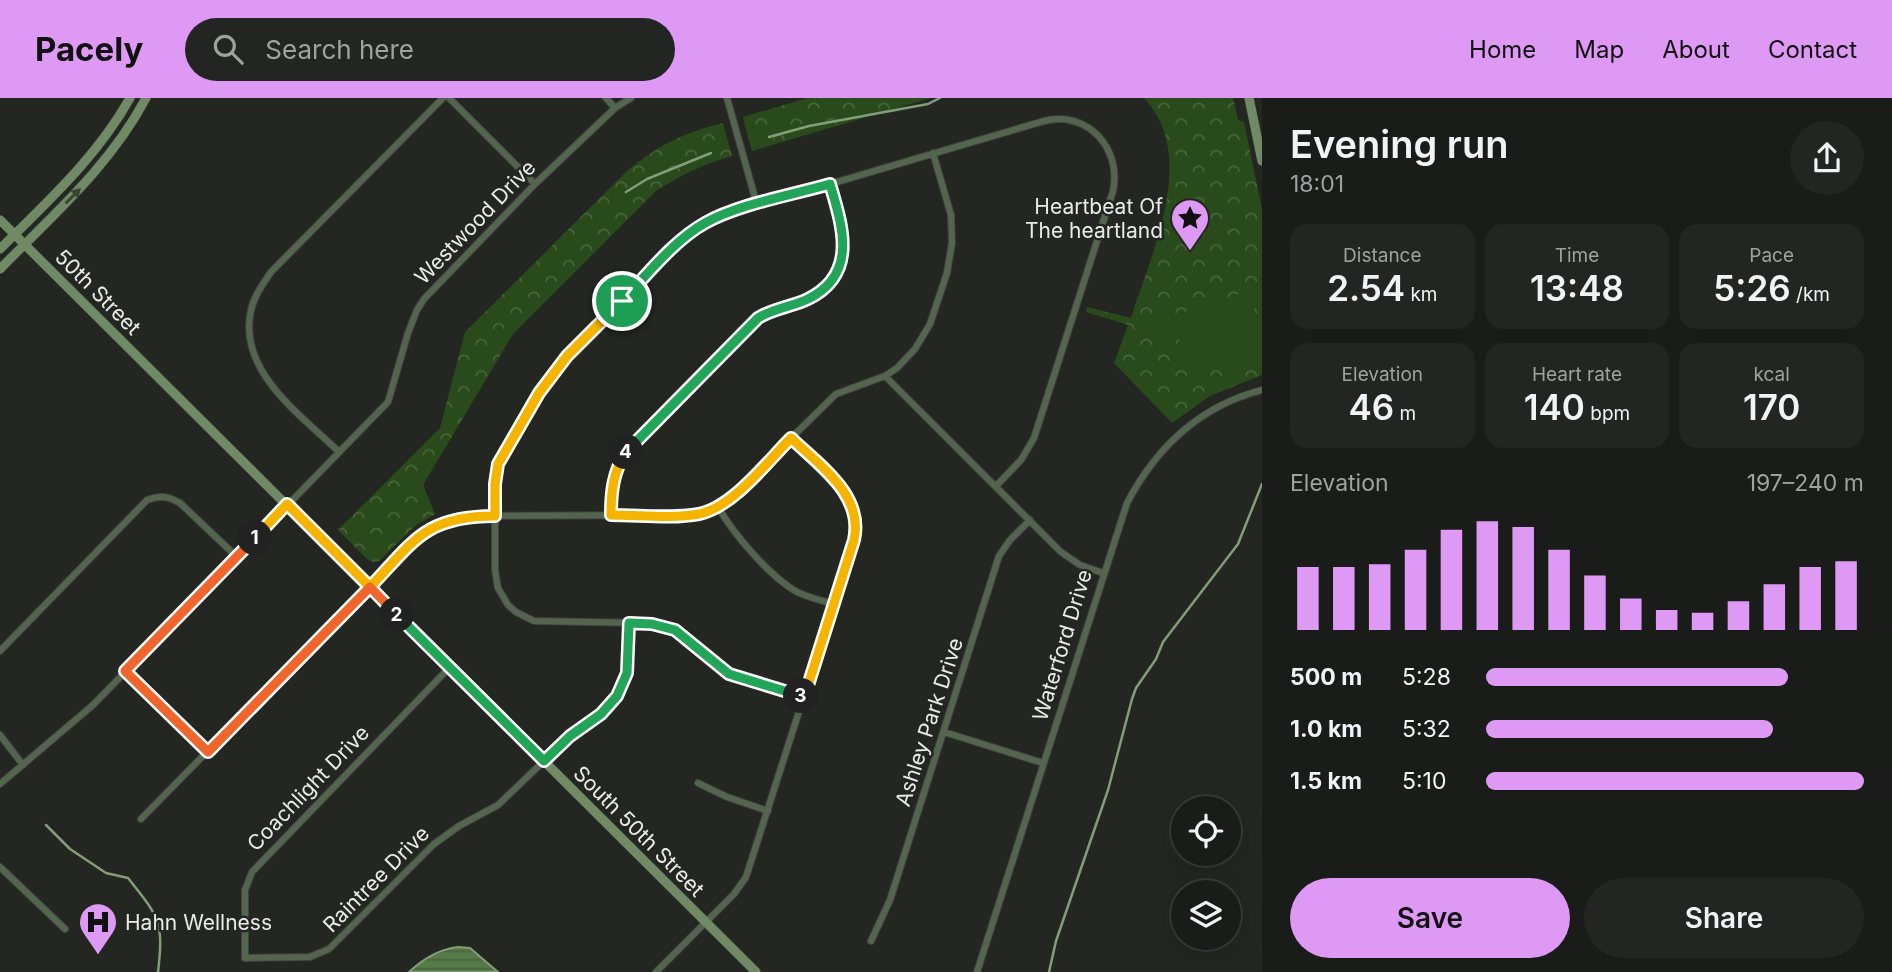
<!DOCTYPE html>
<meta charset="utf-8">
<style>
:root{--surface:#1a1c19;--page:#232522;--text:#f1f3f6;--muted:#9fa1a2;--line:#383a38;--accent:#dd99f3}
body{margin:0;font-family:Inter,sans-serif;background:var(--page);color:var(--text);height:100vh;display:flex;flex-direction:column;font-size:26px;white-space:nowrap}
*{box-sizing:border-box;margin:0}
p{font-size:23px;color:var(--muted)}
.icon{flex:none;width:38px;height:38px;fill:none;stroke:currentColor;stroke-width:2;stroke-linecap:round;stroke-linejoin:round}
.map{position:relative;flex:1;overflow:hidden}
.sheet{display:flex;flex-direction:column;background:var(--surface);width:630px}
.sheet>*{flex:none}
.fabs{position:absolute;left:1171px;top:698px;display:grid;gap:14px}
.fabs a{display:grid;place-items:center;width:70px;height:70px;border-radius:50%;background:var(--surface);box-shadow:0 7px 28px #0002,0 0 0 2px var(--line);font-size:35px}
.pin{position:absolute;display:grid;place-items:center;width:60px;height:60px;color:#fff;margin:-30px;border:4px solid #fff;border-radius:50%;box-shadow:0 2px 7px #0007}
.km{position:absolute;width:35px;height:35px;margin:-18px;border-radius:50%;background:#222;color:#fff;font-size:19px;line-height:35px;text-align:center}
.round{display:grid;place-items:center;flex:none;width:74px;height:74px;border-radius:37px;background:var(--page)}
.head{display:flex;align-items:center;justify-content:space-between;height:119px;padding:0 28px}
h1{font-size:38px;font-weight:600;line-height:52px}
.metrics{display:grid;grid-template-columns:repeat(3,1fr);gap:10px;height:119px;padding:7px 28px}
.metrics div{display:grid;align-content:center;border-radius:18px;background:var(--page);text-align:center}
.metrics b{font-size:35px;font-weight:600}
.metrics small{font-size:19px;font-weight:400}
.metrics p{font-size:19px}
.chart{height:196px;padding:14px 28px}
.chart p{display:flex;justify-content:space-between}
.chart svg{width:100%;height:126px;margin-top:7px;stroke:var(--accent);stroke-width:6}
.action{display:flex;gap:14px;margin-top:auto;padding:14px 28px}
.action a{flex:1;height:80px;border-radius:42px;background:var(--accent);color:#111;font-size:28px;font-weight:600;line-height:80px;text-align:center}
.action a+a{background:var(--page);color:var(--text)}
ul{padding:0 28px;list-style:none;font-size:23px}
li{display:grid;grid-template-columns:112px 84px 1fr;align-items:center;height:52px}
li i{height:18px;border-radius:9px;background:var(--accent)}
header{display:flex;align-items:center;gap:42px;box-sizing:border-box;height:98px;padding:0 35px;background:var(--accent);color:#111}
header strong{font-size:33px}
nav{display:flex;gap:38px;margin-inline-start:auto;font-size:24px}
.search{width:490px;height:63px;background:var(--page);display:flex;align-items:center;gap:18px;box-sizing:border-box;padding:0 24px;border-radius:38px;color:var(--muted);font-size:26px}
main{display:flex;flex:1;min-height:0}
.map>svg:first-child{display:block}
</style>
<header>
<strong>Pacely</strong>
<div class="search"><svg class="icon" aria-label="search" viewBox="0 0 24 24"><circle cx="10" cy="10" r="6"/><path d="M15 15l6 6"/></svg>Search here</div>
<nav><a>Home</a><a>Map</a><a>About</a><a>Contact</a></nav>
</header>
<main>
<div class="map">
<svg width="1262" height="874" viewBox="0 0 1262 874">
<defs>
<pattern id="park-crowns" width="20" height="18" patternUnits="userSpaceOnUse" patternTransform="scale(1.75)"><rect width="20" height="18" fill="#294b1b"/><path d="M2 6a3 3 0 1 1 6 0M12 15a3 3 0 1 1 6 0" fill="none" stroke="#48653c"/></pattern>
<pattern id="water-rules" width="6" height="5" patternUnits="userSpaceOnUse" patternTransform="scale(1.75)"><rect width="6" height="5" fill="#557c47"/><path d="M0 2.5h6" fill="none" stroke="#4e6246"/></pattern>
</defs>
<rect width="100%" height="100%" fill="#232621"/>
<path fill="url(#park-crowns)" d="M808 0H931L752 53 743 19Z
M1144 0H1233L1238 22 1244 24 1262 111V277L1210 298 1172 325 1114 265 1128 227 1086 214 1087 209 1131 220C1151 155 1199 58 1144 0Z
M723 25 732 58C704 66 681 77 656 93L513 236 423 387 435 416 415 428 379 463 373 464 368 462 338 432 440 330 465 234 629 71C663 45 681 36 723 25Z"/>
<path fill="#294b1b" d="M1248 193 1262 236V257L1189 279 1173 218Z
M1170 215 1176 245 1156 249 1150 219Z"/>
<path fill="url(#water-rules)" stroke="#829e78" stroke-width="2" d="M458 849 470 850 498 874H409C423 861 440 851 458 849Z"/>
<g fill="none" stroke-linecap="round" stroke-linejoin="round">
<path stroke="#829e78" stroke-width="2.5" d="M769 39 809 28 928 6 940 0
M626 94 647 81 711 55
M46 727 70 751 106 775 128 780C159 819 164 823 158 874
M1049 874 1056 843 1108 692 1132 601 1136 590 1156 561 1163 544 1238 446 1262 386"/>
<defs>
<path id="minor" d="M449 0 535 86
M606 0 615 10
M727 0 757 107
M885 278 1061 454 1080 467 1103 475
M339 354C301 317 237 273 251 212 254 198 263 186 271 174L443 0
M718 409C733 435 766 474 792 491 804 499 820 502 834 506
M611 417 613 385 616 373 626 353 758 221C774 210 791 209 808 201 859 176 842 127 830 86
M0 553 147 402C160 397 168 398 180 405L236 458
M450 569 252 774 245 792V860L310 859 329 851 434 746 459 728 498 707 570 638 610 608 623 587 627 575 629 525
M125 574 208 654
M804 600 729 576 714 565 684 538 664 528 644 525 534 523 516 514 508 507 498 490 495 472V386L502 359 555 272 676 148 691 135 718 119 1044 23C1088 12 1122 51 1113 93L1034 340 1021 362 996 388
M944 634 1043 665
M0 637 23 667
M698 685 727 699 768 713
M0 686 93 607 388 304 408 235 417 212 424 201 535 86 615 10 631 0
M141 721 414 443C431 428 448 421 470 418L684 417 711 412 728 402 836 296 885 278 897 270 915 251 930 226 947 175 952 145 951 117 933 55
M0 769 65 831
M871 843 890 802 999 458 1010 442 1030 422
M656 874 734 796 746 779 854 442C865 397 820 368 791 340
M977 874 1127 405C1156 350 1200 308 1262 292"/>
<path id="secondary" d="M1249 0 1262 63
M0 122 756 874
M0 151C47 104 97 59 130 0
M0 171C53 117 110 68 146 0"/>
</defs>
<use href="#minor" stroke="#3f423d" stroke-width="8"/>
<use href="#secondary" stroke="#3f423d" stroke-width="10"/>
<use href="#minor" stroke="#54654f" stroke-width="6"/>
<use href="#secondary" stroke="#6f8a65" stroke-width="9"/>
</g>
<defs><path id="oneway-solid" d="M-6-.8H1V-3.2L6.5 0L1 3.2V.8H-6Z" transform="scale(1.75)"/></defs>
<use fill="#3a4435" href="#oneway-solid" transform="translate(73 98) rotate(-45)"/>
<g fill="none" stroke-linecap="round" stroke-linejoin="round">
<defs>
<path id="split-1" d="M255 440 287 406 370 489C414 443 425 418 495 418V386L498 366 539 295 567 258 622 203"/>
<path id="split-2" d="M255 440 125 573 208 654 370 489 397 517"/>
<path id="split-3" d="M397 517 544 663 570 638 601 616 617 598 627 575 629 525 652 526 675 532 729 576 801 598"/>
<path id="split-4" d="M626 354C613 374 611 394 611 417 640 417 672 421 699 416 733 409 767 364 791 340 820 368 864 397 854 442L804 600 801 598"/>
<path id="split-5" d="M622 203C647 177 673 143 705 125 739 106 792 97 830 86 842 127 859 176 808 201 791 209 774 210 758 220L626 354"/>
</defs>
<use href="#split-1" stroke="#fff" stroke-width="14"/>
<use href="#split-2" stroke="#fff" stroke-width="14"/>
<use href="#split-3" stroke="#fff" stroke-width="14"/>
<use href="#split-4" stroke="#fff" stroke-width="14"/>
<use href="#split-5" stroke="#fff" stroke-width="14"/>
<use href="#split-1" stroke="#f5b400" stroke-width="9"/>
<use href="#split-2" stroke="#f0652b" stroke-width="9"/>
<use href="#split-3" stroke="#22a559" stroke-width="9"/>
<use href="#split-4" stroke="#f5b400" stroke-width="9"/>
<use href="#split-5" stroke="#22a559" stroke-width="9"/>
</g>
<defs>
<symbol id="sight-pin" viewBox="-11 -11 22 30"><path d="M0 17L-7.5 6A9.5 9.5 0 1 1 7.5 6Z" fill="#dd99f3" stroke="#232621"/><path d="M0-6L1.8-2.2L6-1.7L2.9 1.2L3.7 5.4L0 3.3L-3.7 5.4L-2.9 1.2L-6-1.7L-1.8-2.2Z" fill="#111"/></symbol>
<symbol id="hospital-pin" viewBox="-11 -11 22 30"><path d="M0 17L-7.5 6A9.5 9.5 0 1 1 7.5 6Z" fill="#dd99f3" stroke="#232621"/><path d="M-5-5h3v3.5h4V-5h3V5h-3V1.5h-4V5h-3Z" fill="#111"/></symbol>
</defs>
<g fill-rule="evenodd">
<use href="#sight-pin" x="1168" y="98" width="44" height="60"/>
<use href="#hospital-pin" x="76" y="802" width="44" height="60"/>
</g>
<g text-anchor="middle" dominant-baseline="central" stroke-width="5" stroke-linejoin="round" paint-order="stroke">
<g font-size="21" fill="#eaece9" stroke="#232621" text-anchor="end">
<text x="1163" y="108">Heartbeat Of<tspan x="1163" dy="24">The heartland</tspan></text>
<text x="125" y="824" text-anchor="start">Hahn Wellness</text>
</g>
<g font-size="21" fill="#eaece9" stroke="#232621">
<text transform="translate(475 124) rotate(-46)">Westwood Drive</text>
<text transform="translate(98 194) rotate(45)">50th Street</text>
<text transform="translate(1062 547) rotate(-73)">Waterford Drive</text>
<text transform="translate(929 624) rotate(-72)">Ashley Park Drive</text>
<text transform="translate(308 690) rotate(-46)">Coachlight Drive</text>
<text transform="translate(639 733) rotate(45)">South 50th Street</text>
<text transform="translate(376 781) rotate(-45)">Raintree Drive</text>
</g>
</g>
</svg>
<div class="fabs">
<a><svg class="icon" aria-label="locate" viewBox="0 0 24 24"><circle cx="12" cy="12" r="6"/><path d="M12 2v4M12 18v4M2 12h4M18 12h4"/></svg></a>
<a><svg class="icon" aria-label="layers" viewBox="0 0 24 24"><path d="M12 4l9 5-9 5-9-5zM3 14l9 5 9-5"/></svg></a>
</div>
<div class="pin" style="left:622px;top:203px;background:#1e9e55"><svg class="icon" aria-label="arrive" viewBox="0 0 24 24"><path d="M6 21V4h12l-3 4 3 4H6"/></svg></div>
<b class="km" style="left:255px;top:440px">1</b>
<b class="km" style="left:397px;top:517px">2</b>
<b class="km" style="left:801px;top:598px">3</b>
<b class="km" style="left:626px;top:354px">4</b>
</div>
<section class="sheet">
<div class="head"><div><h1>Evening run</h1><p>18:01</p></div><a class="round"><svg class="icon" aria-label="share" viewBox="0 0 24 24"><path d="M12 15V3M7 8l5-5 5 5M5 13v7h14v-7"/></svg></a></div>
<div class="metrics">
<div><p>Distance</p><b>2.54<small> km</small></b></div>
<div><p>Time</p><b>13:48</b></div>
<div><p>Pace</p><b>5:26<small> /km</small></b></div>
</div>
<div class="metrics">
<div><p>Elevation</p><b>46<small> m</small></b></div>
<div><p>Heart rate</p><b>140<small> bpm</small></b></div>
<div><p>kcal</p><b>170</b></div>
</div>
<div class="chart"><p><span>Elevation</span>197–240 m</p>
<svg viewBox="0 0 160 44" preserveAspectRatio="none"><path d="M5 44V22M15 44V22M25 44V21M35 44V16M45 44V9M55 44V6M65 44V8M75 44V16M85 44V25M95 44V33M105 44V37M115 44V38M125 44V34M135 44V28M145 44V22M155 44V20"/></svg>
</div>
<ul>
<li><b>500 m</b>5:28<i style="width:80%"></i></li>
<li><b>1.0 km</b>5:32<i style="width:76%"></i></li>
<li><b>1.5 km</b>5:10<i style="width:100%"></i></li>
</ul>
<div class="action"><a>Save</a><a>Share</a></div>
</section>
</main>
